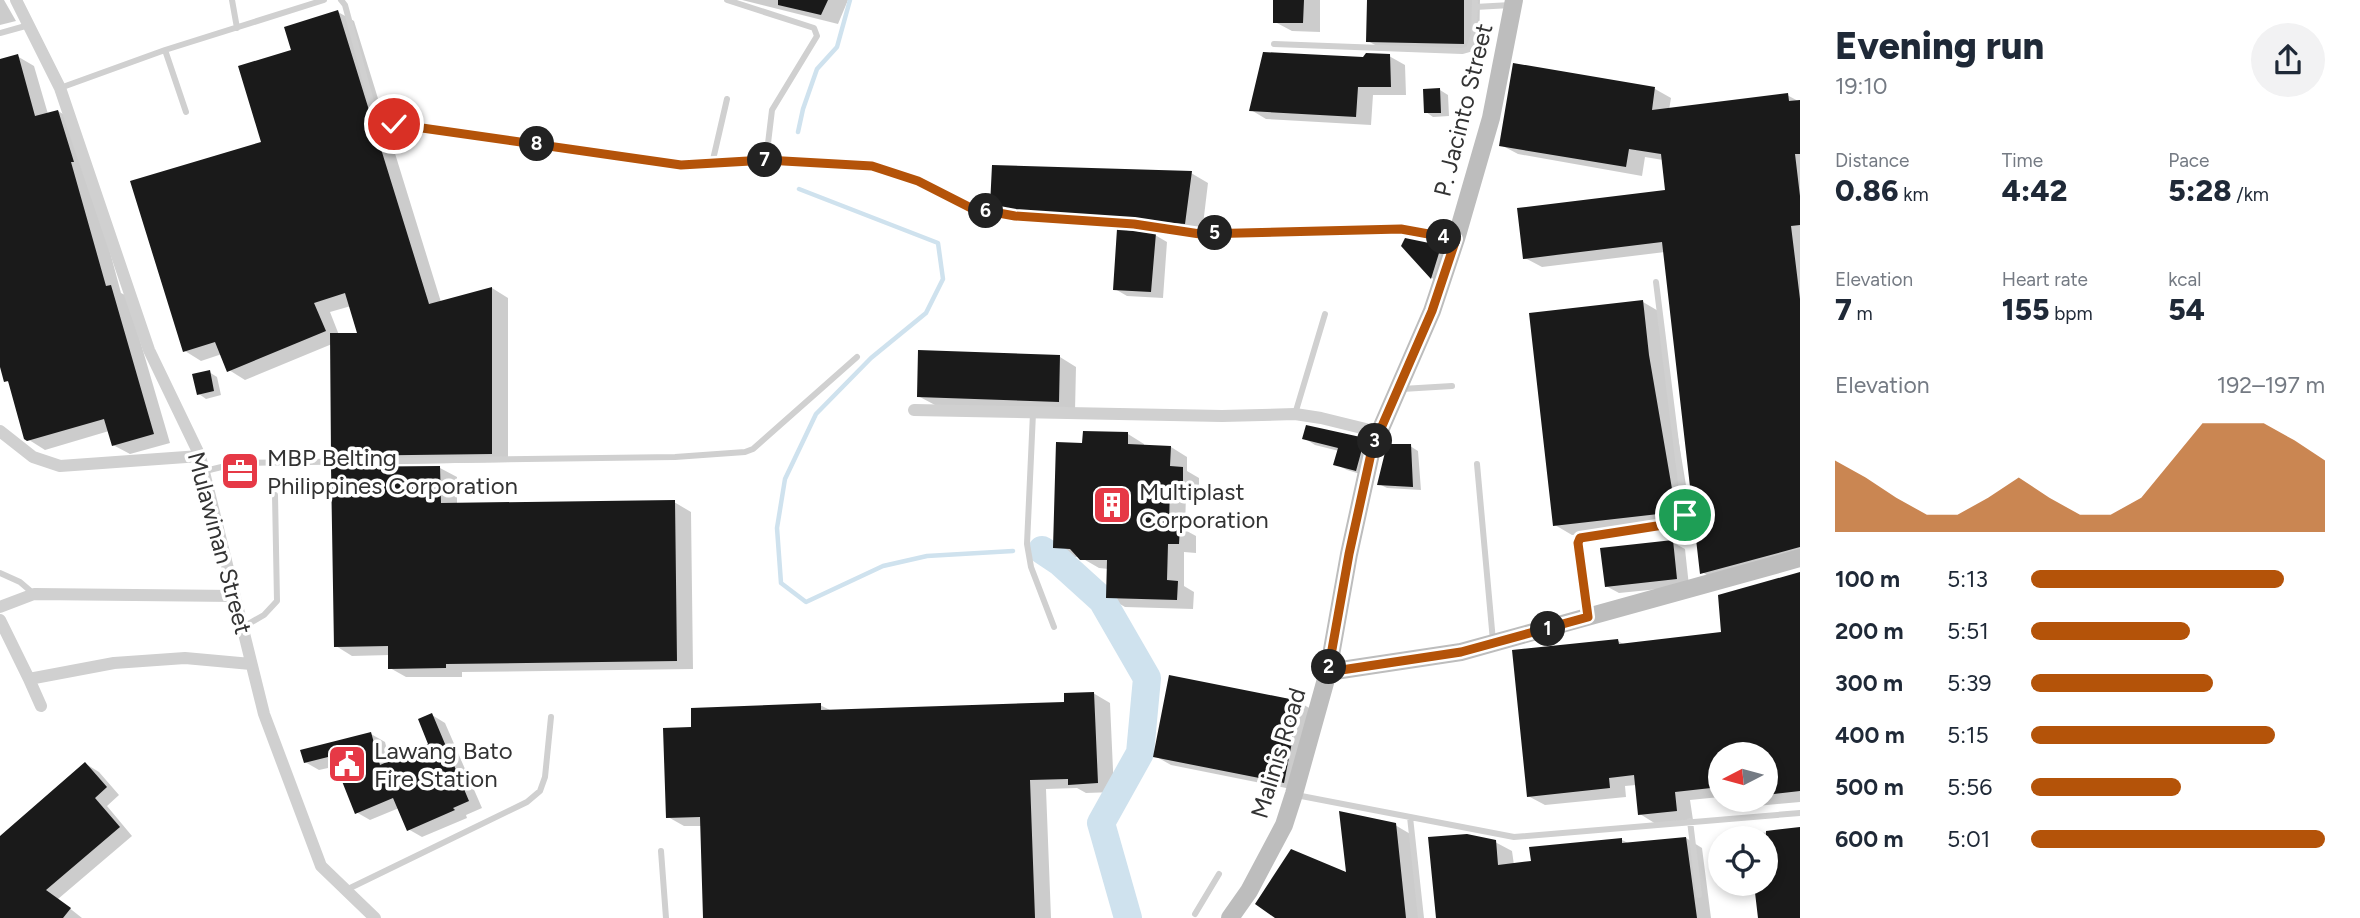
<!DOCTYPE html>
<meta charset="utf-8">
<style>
:root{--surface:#fff;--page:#f2f2f3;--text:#1f2937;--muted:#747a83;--accent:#b45309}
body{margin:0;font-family:Figtree,sans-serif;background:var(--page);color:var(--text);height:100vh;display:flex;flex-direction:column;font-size:26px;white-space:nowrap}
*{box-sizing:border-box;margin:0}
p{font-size:23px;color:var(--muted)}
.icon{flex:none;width:38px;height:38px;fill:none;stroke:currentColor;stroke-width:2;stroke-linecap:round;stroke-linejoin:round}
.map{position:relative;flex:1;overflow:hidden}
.side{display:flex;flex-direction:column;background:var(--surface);width:560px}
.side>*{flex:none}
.needle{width:46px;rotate:264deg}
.fabs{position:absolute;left:1708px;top:742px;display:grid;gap:14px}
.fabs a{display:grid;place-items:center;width:70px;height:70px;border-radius:50%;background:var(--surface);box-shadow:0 4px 10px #0003;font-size:35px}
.pin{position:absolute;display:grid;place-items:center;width:60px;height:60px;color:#fff;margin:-30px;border:4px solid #fff;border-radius:50%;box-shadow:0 2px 7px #0007}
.km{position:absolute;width:35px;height:35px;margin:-18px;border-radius:50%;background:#222;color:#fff;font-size:19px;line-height:35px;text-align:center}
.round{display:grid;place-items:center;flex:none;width:74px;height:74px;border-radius:37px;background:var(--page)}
.headline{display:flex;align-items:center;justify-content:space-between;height:119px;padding:0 35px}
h1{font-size:38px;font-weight:800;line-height:52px}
.metrics{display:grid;grid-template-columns:repeat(3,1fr);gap:10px;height:119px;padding:7px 35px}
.metrics div{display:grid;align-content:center}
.metrics b{font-size:30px;font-weight:800}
.metrics small{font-size:19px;font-weight:400}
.metrics p{font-size:19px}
.chart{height:196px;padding:14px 35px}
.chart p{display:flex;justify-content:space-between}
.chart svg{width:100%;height:126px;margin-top:7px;fill:var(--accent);opacity:.7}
ul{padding:0 35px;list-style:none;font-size:23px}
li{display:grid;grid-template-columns:112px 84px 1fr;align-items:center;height:52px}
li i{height:18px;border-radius:9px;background:var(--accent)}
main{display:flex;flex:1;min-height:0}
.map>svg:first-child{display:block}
</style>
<main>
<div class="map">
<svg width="1800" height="918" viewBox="0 0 1800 918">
<rect width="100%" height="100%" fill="#fff"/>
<path fill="#0003" fill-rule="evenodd" d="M0 0H4L16 21 0 25Z
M742 0H848L838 24Z
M1275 0H1320V32L1292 31 1275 22Z
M1369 0H1480L1479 52 1384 50 1368 41Z
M338 12 354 21 441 302 492 288 508 298V462L349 465 333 455 332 344 245 380 229 370 222 354 201 361 185 351 263 143 293 51ZM351 306 360 335H339L330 312Z
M17 56 34 66 48 114 58 111 75 121 121 293 127 296 170 443 130 454 113 445 109 431 45 450 26 438 10 383 5 380 0 361V61Z
M1389 56 1405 65 1406 95H1373L1371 125 1266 119 1251 110 1364 59Z
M1515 65 1655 89 1671 98 1669 110 1787 95 1800 102V560L1718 582 1702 572 1665 252 1542 267 1525 258 1667 191 1663 160 1645 157 1642 176 1518 154 1501 145Z
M1440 90 1448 95 1449 116 1433 117 1426 112Z
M1191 173 1208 183 1202 233 1034 219 1009 214 992 205Z
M1155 235 1167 242 1163 298 1127 296 1115 289Z
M1403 246H1434L1442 250 1447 258 1439 282 1432 278Z
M1643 302 1660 312 1666 366 1692 521 1572 535 1555 525Z
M1060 357 1076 367 1075 411 935 405 918 396Z
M209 372 217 377 221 395 206 399 199 394Z
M1128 434 1144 444V447H1171L1187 457V471L1199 478V495L1186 494 1185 530 1196 536V553L1184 552V586L1194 592 1193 609 1125 607 1108 597 1109 569 1099 568 1080 557H1072L1055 547 1084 445Z
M1304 438 1364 439 1375 446 1367 476 1347 470 1335 464 1339 451 1315 445Z
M1410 446 1418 451 1421 490 1387 488 1379 484Z
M440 468 457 477V505L674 502 691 512 693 669 462 672V677H406L390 668V655L352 656 336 646Z
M1672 542 1685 549 1689 586 1619 593 1606 586Z
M1800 574V802L1757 806 1746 800H1766V754H1720V797L1690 800 1693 820 1656 824 1640 814 1636 785 1625 786 1626 797 1545 805 1528 796 1618 641 1625 645 1723 634Z
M1093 693 1110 703 1114 792 1086 793 1077 788 1046 789 1051 918H704L702 826H684L668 817 693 729 820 705 832 711 1066 703Z
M1299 702 1316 712 1301 791 1171 765 1155 756Z
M432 715 445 723 482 808 466 815 467 818 422 837 408 829 399 808 370 820 356 812 337 766 319 770 305 762 371 734 385 742 390 762 430 745Z
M86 764 99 772 119 795 107 806 132 836 58 899 82 918H0V838Z
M1395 825 1412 835 1421 918H1279L1348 875Z
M1800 829V918H1760L1756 884H1766V838H1751V834Z
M1686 838 1702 848 1711 918H1437L1495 842 1512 851 1514 865 1533 863 1622 840 1630 844Z"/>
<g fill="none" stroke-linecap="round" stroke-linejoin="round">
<path stroke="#cfe2ee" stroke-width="4.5" d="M798 132 803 109 817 69 837 47 850 0
M799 189 938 243 943 279 926 313 871 358 816 414 785 479 777 528 781 583 806 602 883 566 927 556 1013 551"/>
<path stroke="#cfe2ee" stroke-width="28" d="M1042 550 1060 562 1102 600 1147 678 1140 753 1101 823 1128 918"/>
</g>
<path fill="#1a1a1a" d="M778 0H828L821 15 778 5Z
M1273 0H1304L1303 23H1273Z
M1367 0H1464V44L1366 42Z
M338 10 429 304 492 287V454L331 456 330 333H357L345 293 314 303 326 331 227 372 215 342 183 352 130 181 261 142 238 66 291 50 284 27Z
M1263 52 1363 57 1366 53 1390 54 1391 87H1358L1356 117 1249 111Z
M18 54 35 116 58 110 74 162H71L106 286 111 285 154 434 112 446 104 419 27 441 24 439 8 381 4 382 0 367V59Z
M1513 63 1655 87 1652 110 1788 93 1789 101 1800 100V154H1795L1800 196V225L1791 226 1800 299V547L1700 574 1662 242 1523 259 1517 208 1665 190 1661 154 1629 149 1626 167 1499 146Z
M1440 88 1441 113H1424L1423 89Z
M992 165 1192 171 1185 224 1016 210 990 206Z
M1117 229 1156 233 1151 292 1113 290Z
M1405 238 1434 244 1439 253 1431 279 1401 246Z
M1643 300 1649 355 1676 512 1553 526 1529 313Z
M918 350 1060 355 1059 402 917 397Z
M210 370 214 391 197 395 192 374Z
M1306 425 1365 438 1356 471 1333 465 1338 448 1302 439Z
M1083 431 1128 432V444L1171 446 1170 466 1183 467V486H1170L1169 524 1180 525 1179 544H1168L1167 580 1178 581 1177 600 1106 598 1107 560H1080L1070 549 1053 548 1056 442 1082 443Z
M1387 444H1411L1413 487 1377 485Z
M440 466 441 503 675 500 677 661 446 664V668L388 669V646L334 647 331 467Z
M1673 540 1677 579 1605 587 1600 548Z
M1800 572V791L1766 795V754H1720V787L1675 792 1677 811 1638 815 1634 775 1609 778 1610 788 1527 797 1512 650 1618 639 1619 644 1721 632 1718 595Z
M1169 675 1300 701 1284 783 1153 757Z
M1094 692 1098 783 1068 785V779L1030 780 1035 918H703L700 817 666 818 663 728 691 727V708L821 703V710L1064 702V693Z
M432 713 469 801 453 808 455 810 407 831 393 798 355 814 332 756 304 763 300 750 371 732 380 765 428 744 418 719Z
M85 762 107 787 95 798 120 827 46 890 71 908 63 918H0V836Z
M1339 811 1396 823 1406 918H1275L1255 904 1291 849 1346 872Z
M1800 827V918H1758L1754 884H1766V831Z
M1467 834 1496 840 1498 865 1531 861 1529 847 1622 838V843L1686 837 1697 918H1436L1428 837Z"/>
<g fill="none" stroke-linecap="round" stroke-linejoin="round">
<path stroke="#d0d0d0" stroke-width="6" d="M232 0 237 28
M341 0 345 5 371 101 381 114 394 124 681 165 766 160
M727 0 814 28 817 36 772 110 766 160 872 166 918 181 971 208 1015 216 1134 224 1200 234 1401 229 1453 238
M1475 7 1511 5
M0 33 29 25
M1274 44 1462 51 1469 49 1474 34 1475 0
M165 50 186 112
M60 88 165 50 324 0
M712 164 727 99
M1402 389 1452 386
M1033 413 1027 544 1031 567 1054 627
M1295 414 1325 314
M1477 464 1493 641
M205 471 238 463 675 457 745 452 753 449 857 357
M0 573 20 582 34 594
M1587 615 1578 543 1580 538 1676 523 1685 515 1656 282
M243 627 264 615 277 601 275 495
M1296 795 1514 837 1800 813
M1410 817 1421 918
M1690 821 1699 895
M661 851 666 918
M346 890 527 802 540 791 545 777 551 717
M1195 914 1219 874"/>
<path stroke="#d0d0d0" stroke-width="12" d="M16 0 60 88 149 350 200 456 264 714 321 866 375 918
M914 410 1222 416 1295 414 1321 418 1378 432
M0 431 33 457 60 466 200 456
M0 607 34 594 235 596
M0 620 29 679 114 663 185 658 251 664
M29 679 41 706"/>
<path stroke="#bdbdbd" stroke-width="18" d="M1328 672 1461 652 1800 558
M1230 918 1249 891 1284 825 1294 794 1328 672 1349 554 1372 449 1432 311 1456 239 1491 118 1514 0"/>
</g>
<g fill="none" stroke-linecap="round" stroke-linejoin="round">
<defs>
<path id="route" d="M394 124 681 165 766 160 872 166 918 181 971 208 1015 216 1134 224 1200 234 1401 229 1456 239 1432 311 1372 449 1349 554 1328 672 1461 652 1588 617 1578 543 1580 538 1676 523 1685 515"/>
</defs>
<use href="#route" stroke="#fff" stroke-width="14"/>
<use href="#route" stroke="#b45309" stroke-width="9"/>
</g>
<defs>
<symbol id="office-square" viewBox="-11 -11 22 22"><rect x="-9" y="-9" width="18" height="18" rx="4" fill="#e63946" stroke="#fff"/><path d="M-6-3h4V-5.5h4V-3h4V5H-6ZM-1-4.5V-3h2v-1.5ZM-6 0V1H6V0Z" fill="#fff"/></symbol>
<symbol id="building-square" viewBox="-11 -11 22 22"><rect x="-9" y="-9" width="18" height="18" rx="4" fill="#e63946" stroke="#fff"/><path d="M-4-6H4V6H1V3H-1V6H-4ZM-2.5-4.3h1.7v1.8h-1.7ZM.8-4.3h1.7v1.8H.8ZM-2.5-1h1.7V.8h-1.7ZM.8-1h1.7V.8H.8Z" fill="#fff"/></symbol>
<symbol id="civic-square" viewBox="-11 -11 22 22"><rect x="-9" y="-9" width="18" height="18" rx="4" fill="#e63946" stroke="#fff"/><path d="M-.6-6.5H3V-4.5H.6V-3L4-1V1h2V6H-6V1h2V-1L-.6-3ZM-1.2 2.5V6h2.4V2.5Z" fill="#fff"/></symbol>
</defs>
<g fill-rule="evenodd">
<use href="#office-square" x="218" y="449" width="44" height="44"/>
<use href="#building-square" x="1090" y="483" width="44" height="44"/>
<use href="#civic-square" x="325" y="742" width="44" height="44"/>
</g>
<g text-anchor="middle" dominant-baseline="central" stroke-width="7" stroke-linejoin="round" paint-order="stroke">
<g font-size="24" fill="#333" stroke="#fff">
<text transform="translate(1463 110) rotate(-76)">P. Jacinto Street</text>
<text transform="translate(220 543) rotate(75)">Mulawinan Street</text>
<text transform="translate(1278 753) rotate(-73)">Malinis Road</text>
</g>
<g font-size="24" fill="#333" stroke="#fff" text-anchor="start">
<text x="267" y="457">MBP Belting<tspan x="267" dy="28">Philippines Corporation</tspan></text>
<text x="1139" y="491">Multiplast<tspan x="1139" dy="28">Corporation</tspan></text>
<text x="374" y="750">Lawang Bato<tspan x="374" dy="28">Fire Station</tspan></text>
</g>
</g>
</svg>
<div class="fabs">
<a><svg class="needle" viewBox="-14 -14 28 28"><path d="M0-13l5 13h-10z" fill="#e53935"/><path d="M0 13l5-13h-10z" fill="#747a83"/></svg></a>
<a><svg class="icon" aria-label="locate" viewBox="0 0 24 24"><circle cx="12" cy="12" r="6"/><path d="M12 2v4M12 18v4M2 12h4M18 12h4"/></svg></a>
</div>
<div class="pin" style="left:1685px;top:515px;background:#1e9e55"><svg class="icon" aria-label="arrive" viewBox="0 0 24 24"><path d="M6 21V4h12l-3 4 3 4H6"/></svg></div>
<div class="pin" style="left:394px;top:124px;background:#d93025"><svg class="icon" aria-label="check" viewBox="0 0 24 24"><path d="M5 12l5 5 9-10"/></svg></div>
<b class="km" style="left:1548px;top:629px">1</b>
<b class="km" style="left:1329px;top:667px">2</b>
<b class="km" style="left:1375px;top:441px">3</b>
<b class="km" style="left:1444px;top:237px">4</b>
<b class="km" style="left:1215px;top:233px">5</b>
<b class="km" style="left:986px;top:211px">6</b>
<b class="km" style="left:765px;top:160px">7</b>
<b class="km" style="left:537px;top:144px">8</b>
</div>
<section class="side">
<div class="headline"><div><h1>Evening run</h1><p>19:10</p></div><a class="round"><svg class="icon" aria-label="share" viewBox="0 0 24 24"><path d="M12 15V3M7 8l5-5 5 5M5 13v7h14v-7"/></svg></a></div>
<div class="metrics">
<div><p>Distance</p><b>0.86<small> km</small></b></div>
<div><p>Time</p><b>4:42</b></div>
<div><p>Pace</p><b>5:28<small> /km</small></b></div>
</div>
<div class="metrics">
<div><p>Elevation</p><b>7<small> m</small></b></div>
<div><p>Heart rate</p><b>155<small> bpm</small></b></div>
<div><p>kcal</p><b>54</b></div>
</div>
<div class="chart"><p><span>Elevation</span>192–197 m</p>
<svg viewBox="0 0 160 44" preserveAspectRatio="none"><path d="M0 44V19L10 25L20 32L30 38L40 38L50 32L60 25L70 32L80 38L90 38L100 32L110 19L120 6L130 6L140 6L150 12L160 19V44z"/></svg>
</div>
<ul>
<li><b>100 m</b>5:13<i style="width:86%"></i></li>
<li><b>200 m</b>5:51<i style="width:54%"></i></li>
<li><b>300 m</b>5:39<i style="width:62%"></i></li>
<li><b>400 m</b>5:15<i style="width:83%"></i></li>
<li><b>500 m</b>5:56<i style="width:51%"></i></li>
<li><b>600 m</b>5:01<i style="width:100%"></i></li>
</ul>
</section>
</main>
